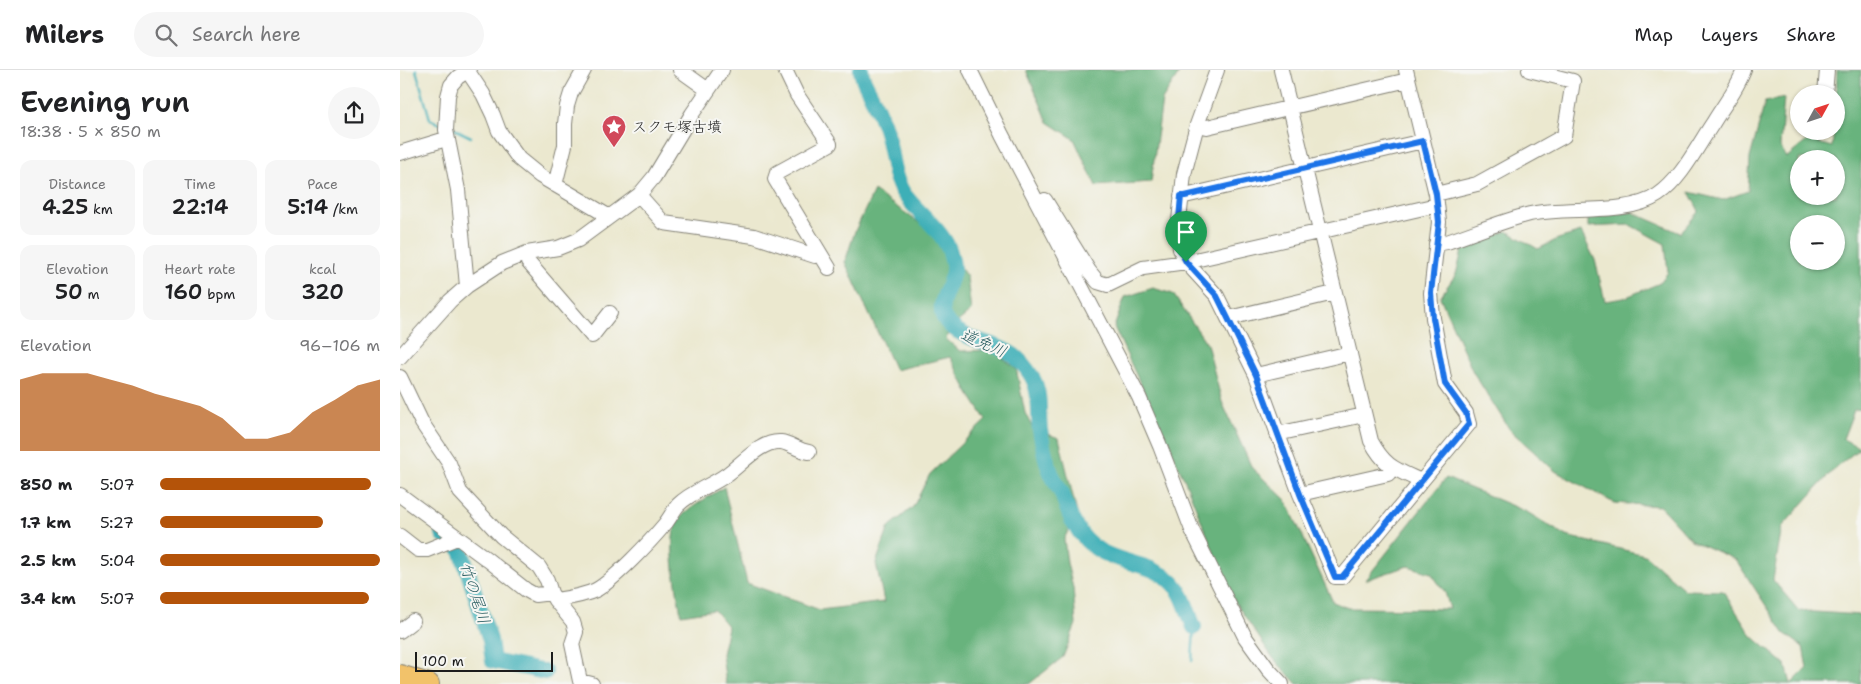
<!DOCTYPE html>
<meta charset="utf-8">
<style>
:root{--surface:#fff;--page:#f6f6f6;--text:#202124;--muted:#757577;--line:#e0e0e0;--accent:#b45309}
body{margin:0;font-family:"Shantell Sans","Klee One",sans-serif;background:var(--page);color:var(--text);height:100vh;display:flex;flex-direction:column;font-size:19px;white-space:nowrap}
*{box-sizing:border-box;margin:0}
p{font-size:16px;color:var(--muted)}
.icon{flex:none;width:28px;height:28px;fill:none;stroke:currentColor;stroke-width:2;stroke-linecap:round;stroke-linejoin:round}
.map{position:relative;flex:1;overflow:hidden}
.sheet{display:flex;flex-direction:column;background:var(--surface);width:400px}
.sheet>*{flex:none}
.needle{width:32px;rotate:50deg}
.buttons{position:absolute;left:1390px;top:15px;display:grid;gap:10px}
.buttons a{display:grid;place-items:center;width:55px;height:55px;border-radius:50%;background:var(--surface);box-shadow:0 1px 4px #0004;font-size:25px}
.scale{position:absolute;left:15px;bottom:12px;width:138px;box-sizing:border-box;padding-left:5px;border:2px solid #1c1c1c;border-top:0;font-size:14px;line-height:18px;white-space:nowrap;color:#1c1c1c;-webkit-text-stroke:4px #f6f6f2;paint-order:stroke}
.pin{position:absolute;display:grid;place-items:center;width:42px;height:42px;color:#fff;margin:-51px -21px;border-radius:50% 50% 50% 0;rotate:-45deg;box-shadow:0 0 5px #0007}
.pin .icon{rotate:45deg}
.round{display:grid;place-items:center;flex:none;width:52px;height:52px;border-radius:26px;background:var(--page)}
.overview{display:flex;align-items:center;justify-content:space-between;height:85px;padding:0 20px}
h1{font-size:28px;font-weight:600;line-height:38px}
.metrics{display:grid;grid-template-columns:repeat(3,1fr);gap:8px;height:85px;padding:5px 20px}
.metrics div{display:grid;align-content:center;border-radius:12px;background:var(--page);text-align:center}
.metrics b{font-size:21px;font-weight:600}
.metrics small{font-size:14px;font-weight:400}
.metrics p{font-size:14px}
.chart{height:140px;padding:10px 20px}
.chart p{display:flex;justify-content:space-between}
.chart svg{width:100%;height:90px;margin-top:5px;fill:var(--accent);opacity:.7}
ul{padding:0 20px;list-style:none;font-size:16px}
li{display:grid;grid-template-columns:80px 60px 1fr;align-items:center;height:38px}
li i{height:12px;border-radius:6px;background:var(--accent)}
header{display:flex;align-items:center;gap:30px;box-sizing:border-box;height:70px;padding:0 25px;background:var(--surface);border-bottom:1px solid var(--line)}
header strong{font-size:24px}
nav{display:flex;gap:28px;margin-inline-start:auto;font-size:18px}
.search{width:350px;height:45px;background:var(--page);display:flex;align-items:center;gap:12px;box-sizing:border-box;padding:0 18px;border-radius:28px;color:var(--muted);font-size:19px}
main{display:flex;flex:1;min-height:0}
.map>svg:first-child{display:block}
</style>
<header>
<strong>Milers</strong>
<div class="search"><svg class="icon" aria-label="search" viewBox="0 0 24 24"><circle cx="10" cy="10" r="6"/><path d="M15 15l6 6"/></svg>Search here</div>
<nav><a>Map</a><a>Layers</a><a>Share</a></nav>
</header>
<main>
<section class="sheet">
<div class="overview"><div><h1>Evening run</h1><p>18:38 · 5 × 850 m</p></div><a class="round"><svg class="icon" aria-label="share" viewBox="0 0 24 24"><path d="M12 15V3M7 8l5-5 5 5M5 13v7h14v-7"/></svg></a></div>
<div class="metrics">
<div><p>Distance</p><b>4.25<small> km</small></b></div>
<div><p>Time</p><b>22:14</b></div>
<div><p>Pace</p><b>5:14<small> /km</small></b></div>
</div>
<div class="metrics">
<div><p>Elevation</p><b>50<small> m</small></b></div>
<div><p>Heart rate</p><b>160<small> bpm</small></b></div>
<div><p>kcal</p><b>320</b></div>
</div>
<div class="chart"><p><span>Elevation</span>96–106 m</p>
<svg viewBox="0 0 160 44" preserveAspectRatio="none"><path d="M0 44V9L10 6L20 6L30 6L40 9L50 12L60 16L70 19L80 22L90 28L100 38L110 38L120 35L130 25L140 19L150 12L160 9V44z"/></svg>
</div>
<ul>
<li><b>850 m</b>5:07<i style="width:96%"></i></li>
<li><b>1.7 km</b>5:27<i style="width:74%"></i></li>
<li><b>2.5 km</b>5:04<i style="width:100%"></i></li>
<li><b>3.4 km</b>5:07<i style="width:95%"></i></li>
</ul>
</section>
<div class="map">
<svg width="1461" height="614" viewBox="0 0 1461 614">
<rect width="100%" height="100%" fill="#f6f6f2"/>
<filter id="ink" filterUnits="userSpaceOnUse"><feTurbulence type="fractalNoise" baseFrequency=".02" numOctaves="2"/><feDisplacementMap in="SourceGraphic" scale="10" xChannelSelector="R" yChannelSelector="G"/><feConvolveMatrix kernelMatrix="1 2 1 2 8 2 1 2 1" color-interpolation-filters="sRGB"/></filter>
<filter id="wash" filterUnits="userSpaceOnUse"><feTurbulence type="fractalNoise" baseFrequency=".0096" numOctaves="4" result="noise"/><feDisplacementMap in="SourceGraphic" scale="20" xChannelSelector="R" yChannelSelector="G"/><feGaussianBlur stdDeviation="1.12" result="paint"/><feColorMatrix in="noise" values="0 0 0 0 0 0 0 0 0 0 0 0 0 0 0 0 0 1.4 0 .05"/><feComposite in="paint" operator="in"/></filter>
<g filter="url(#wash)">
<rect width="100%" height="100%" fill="#ebe8cf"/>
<path fill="#67b37d" stroke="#42684c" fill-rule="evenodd" d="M626 0H781L762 30 751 112 696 116 674 69 648 52Z
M1437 0H1461V339L1454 340 1443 369 1460 378 1434 399 1382 457 1373 510 1399 541 1461 545V614H897L873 588 833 529 783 406 714 257 725 227 753 218 773 224 807 274 822 332 852 398 886 430 933 532 948 538 1050 539 1045 522 1031 503 1008 496 965 510 1046 408 1127 442 1166 466 1245 485 1285 520 1323 521 1352 566 1386 595 1391 614 1407 598 1403 577 1384 563 1336 490 1291 470 1260 436 1214 433 1155 401 1110 360 1073 302 1040 227 1056 204 1062 181 1107 161 1138 179 1158 169 1181 162 1195 190 1205 231 1224 228 1260 213 1268 202 1265 174 1230 155 1188 157V148L1232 142 1280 163 1299 141 1289 122 1323 130 1348 121 1350 88 1365 32 1384 28 1380 76 1386 88 1408 70 1432 77 1434 61H1436ZM1399 89H1436V126H1399ZM1399 154H1436V191H1399Z
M474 121 537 165 567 207 571 241 549 259 546 269 560 281 592 280 616 298 625 343 633 359 659 368 677 443 664 469 667 493 673 518 676 554 663 587 629 614H326L322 584 328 557 314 540 281 545C278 523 265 466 279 449 288 438 312 425 324 417L347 513 420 540 484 532 476 493 489 457 513 437 530 404 586 350 568 322 550 287 495 300 445 192 455 161Z"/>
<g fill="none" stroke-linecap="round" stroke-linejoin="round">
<path stroke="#3eafb7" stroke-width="2.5" d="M16 0 30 49 42 55
M52 58 71 67
M792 591 794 557"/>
<path stroke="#3eafb7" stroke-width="16" d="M461 0C462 11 468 17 472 27 477 39 483 51 486 62 492 82 492 107 504 124 518 143 539 157 549 179 551 186 554 195 553 201 551 217 534 236 546 251 563 271 589 270 610 283 619 288 630 302 634 311 641 326 638 344 640 360 643 376 646 393 653 407 656 413 659 418 662 424 666 434 669 446 675 455 694 488 719 487 751 499 758 502 765 505 770 510 784 522 787 541 794 557
M43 464 60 477 90 570 93 591 145 602"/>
</g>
</g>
<g filter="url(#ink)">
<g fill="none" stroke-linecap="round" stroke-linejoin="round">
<defs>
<path id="minor" d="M67 0 83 24 93 45 99 61 119 89 140 106 208 146
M280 0 308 20
M385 0 397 25 430 74 377 103 375 109 429 198
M570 0 602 65 739 327 760 376 792 460 845 567 868 599 882 614
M817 0 797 55 784 104 778 160 780 179 786 192 817 226 856 305 900 424 935 507H942L1069 354 1066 343 1045 314 1033 248 1031 223 1039 152 1036 124 1006 0
M881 0 971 371C985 397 995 399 1021 411
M1425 24 1427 0
M797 55 807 57 1008 10
M0 83 46 69
M155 115 165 75V54L167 36 171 23 184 0
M1036 124 1077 114 1164 66 1173 11 1129 0
M239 125 264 153 354 166 415 186 420 183
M781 126H785L1023 71
M645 130 689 201 698 212 708 215 743 198 786 192 1037 135
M1036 174 1047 172C1074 163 1102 151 1130 144 1167 136 1227 146 1258 125 1281 110 1298 75 1313 53 1323 36 1337 19 1344 0
M127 183 128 192 192 266 210 243
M67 216 58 120 46 60 48 26 51 15 58 7 67 1
M829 248 934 223
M0 287 50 231 67 216 102 193 127 183 158 178 178 170 239 125 254 107 292 44 322 0
M856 305 950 283
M0 307 22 353 49 393 60 422 101 466 139 497 147 510 151 523 155 530 173 552 176 562 172 574 180 611 192 614
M877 364 964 345
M900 424 988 404 993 398
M0 425 88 490 126 520 135 525 151 523
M0 466 18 480H27L57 468
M155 530C168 528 183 526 196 520 215 509 250 472 265 454 270 448 273 441 278 435 292 421 311 416 326 405 341 395 361 370 381 372 390 373 399 381 409 382
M0 561 13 551"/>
<path id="highway" d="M0 605 29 614"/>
</defs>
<use href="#minor" stroke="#848276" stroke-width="16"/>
<use href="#highway" stroke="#848276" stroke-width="22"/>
<use href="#minor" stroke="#fff" stroke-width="14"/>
<use href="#highway" stroke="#f2c26a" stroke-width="20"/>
</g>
</g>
<g fill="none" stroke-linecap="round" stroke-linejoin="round" filter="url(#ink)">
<defs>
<path id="route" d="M1023 71 1036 124 1039 152 1031 223 1033 248 1045 314 1066 343 1069 354 942 507H935L900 424 856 305 817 226 786 192 780 180 778 160 781 126H785Z"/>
</defs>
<use href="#route" stroke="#fff" stroke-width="10"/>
<use href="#route" stroke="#1a73e8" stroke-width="6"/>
</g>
<defs>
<symbol id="sight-pin" viewBox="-11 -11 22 30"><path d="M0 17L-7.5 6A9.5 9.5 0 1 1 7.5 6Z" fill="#d1495b" stroke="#f6f6f2"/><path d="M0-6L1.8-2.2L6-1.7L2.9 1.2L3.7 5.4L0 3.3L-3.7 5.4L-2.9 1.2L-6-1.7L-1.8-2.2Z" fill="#fff"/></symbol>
</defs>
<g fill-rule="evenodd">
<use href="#sight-pin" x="200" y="43" width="28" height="38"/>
</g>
<g text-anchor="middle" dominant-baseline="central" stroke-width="4" stroke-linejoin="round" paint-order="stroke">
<g font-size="15" fill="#1c1c1c" stroke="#f6f6f2" text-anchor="start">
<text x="232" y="57">スクモ塚古墳</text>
</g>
<g font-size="16" font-style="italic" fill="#2b5e62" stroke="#f6f6f2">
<text transform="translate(584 273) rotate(24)">道免川</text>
<text transform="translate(75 523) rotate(72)">竹の尾川</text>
</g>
</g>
</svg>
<div class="buttons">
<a><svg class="needle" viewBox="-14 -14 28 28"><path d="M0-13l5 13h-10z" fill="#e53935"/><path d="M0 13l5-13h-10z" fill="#757577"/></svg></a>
<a>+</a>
<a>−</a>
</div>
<div class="scale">100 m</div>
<div class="pin" style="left:786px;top:192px;background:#1e9e55"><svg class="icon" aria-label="arrive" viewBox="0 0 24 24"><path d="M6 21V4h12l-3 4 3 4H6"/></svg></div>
</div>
</main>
